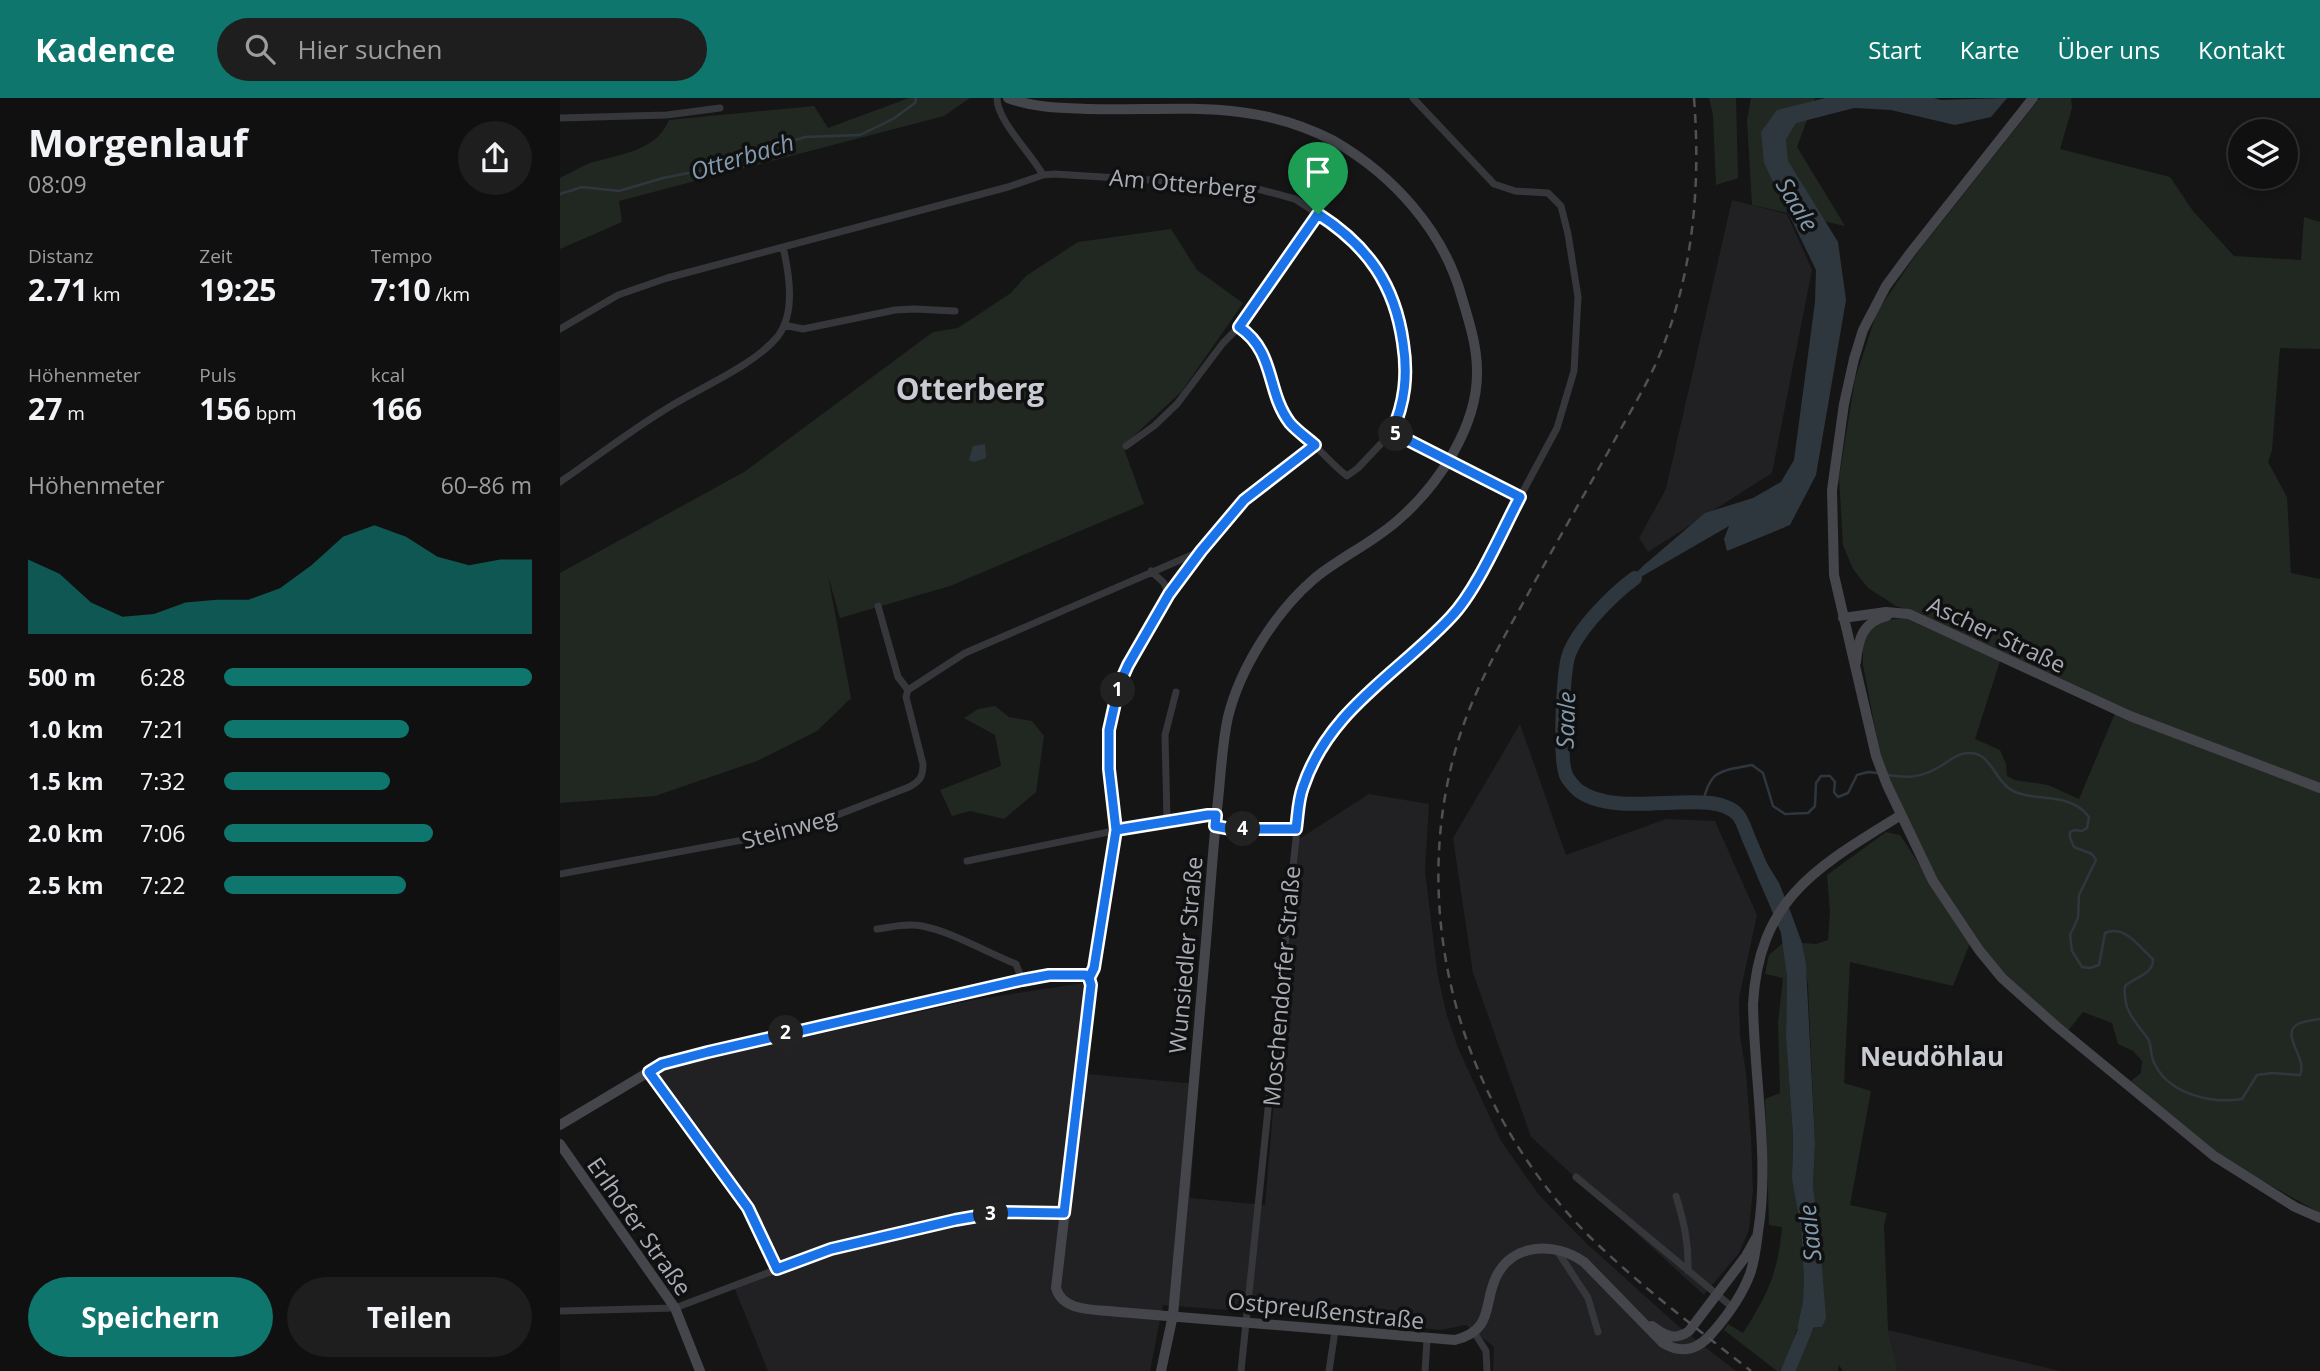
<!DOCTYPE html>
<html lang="de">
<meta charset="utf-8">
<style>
:root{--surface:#101010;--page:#1e1e1e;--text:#f1f3f6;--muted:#9c9d9f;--line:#303030;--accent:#0f766e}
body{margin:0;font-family:"Open Sans",sans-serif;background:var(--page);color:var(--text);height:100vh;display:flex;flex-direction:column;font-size:26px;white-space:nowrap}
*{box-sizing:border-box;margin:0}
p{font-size:23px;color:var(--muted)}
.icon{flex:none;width:38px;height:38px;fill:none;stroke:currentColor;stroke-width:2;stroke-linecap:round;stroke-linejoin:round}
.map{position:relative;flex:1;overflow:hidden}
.panel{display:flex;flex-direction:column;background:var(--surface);width:560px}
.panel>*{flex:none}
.controls{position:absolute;left:1668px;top:21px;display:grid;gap:14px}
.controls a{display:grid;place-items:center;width:70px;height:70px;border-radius:50%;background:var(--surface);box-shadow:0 4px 10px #0003,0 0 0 2px var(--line);font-size:35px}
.pin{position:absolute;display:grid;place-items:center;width:60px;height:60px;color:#fff;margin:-72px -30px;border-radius:50% 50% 50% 0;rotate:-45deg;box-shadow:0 0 7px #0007}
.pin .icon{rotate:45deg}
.km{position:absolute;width:35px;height:35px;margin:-18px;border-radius:50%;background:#222;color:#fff;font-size:19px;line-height:35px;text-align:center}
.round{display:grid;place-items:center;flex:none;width:74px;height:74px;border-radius:37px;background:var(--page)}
.headline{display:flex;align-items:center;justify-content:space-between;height:119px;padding:0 28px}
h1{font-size:38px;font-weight:700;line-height:52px}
.stats{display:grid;grid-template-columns:repeat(3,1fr);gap:10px;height:119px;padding:7px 28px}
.stats div{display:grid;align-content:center}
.stats b{font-size:30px;font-weight:700}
.stats small{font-size:19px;font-weight:400}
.stats p{font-size:19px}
.chart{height:196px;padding:14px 28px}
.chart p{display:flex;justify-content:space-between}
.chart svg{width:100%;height:126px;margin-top:7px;fill:var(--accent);opacity:.7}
.button{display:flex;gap:14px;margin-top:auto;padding:14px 28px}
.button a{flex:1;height:80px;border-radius:42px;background:var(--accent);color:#fff;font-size:28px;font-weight:700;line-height:80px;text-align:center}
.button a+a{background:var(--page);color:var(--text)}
ul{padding:0 28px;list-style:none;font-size:23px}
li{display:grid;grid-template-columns:112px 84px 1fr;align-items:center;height:52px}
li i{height:18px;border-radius:9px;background:var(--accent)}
header{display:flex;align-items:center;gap:42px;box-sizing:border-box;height:98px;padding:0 35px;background:var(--accent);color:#fff}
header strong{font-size:33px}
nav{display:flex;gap:38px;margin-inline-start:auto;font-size:24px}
.search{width:490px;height:63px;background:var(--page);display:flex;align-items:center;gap:18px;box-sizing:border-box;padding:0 24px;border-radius:38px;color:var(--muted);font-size:26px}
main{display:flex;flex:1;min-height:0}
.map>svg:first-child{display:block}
</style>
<header>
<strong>Kadence</strong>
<div class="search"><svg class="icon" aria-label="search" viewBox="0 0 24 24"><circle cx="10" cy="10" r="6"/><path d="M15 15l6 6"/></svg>Hier suchen</div>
<nav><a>Start</a><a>Karte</a><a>Über uns</a><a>Kontakt</a></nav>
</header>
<main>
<section class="panel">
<div class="headline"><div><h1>Morgenlauf</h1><p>08:09</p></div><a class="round"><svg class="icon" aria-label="share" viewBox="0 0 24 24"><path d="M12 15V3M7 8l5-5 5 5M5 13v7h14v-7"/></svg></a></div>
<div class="stats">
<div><p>Distanz</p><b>2.71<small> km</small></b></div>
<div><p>Zeit</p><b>19:25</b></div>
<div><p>Tempo</p><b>7:10<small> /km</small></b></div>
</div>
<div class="stats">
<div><p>Höhenmeter</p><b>27<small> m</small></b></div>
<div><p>Puls</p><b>156<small> bpm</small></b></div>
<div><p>kcal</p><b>166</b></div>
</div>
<div class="chart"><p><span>Höhenmeter</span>60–86 m</p>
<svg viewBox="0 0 160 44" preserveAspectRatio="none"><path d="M0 44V18L10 23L20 33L30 38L40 37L50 33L60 32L70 32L80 28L90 20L100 10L110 6L120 10L130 17L140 20L150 18L160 18V44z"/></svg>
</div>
<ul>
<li><b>500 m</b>6:28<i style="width:100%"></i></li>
<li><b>1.0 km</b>7:21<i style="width:60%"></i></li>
<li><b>1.5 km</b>7:32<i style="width:54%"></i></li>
<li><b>2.0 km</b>7:06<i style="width:68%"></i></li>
<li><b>2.5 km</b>7:22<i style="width:59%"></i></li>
</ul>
<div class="button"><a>Speichern</a><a>Teilen</a></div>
</section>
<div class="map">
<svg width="1760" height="1273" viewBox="0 0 1760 1273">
<rect width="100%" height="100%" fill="#151516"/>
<path fill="#212123" d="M1172 102 1227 116 1252 172 1212 375 1088 454 1079 440 1106 391Z
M960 626 1006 757 1106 721 1155 723 1197 817 1179 900 1180 938 1186 974 1191 1040 1193 1092 1189 1132 1179 1155 1144 1197 971 1039 913 875 893 740Z
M809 696 869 706 865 773 878 879 887 918 898 950 941 1043 979 1097 1025 1144 1117 1227 1176 1273H933L934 1249 906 1227 880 1232 795 1222 603 1207 590 1273H208L174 1189 217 1173 182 1097 93 973 413 902 523 885 526 976 638 986 630 1100 705 1107 736 743Z
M1328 1232 1500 1273H1338Z"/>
<path fill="#212822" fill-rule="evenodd" d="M349 0H410L384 18 59 103 62 124 0 151V80C10 75 20 69 30 65 59 56 96 54 109 22L254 8 268 30Z
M1149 0H1176L1178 80 1156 87 1153 17Z
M1191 0H1255L1237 49 1285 128 1192 107 1187 22Z
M1480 0H1511L1512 10 1500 51 1610 79 1633 113 1674 158 1741 162 1744 119 1760 124V251L1720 250 1712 352 1708 364 1727 399 1731 475 1760 481V1115L1655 1056 1571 983 1581 975 1582 963 1573 953 1558 946 1552 925 1523 914 1507 934 1410 845 1393 888 1290 864 1284 985 1311 993 1290 1107 1327 1115 1324 1127 1328 1232 1338 1273H1283L1279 1267 1278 1273H1234L1254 1230 1262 1229 1259 1134 1253 1088 1255 1046 1248 888 1242 845 1256 846 1268 842 1270 814 1267 777 1326 734 1340 737 1380 798 1321 662 1303 567V538L1321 523 1365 517 1336 508 1308 490 1293 471 1283 447 1279 380 1295 281 1317 214 1357 155ZM1441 560 1556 613 1519 701 1488 687 1455 682 1447 678 1446 666 1440 652 1415 641Z
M611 131 637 172 683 205 622 293 563 348 584 406 390 488 280 520 268 478 291 600 257 633 197 663 95 698 0 705V475L184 374 373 234 398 230 451 195 466 178 518 144Z
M435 608 449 619 472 623 484 638 476 694 444 721 410 713 392 718 380 692 441 668 435 637 404 620 418 611Z
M1223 845 1227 879 1226 939 1233 1038 1232 1067 1241 1130 1244 1180 1243 1203 1237 1231 1223 1273H1217L1164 1232 1168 1226 1183 1235C1208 1196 1218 1175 1222 1129L1209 1127 1205 1001 1220 995 1218 925 1223 880 1205 876 1209 857Z"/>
<path fill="#2f373e" d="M1265 0H1374L1381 2 1447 0 1431 19 1395 27 1331 12 1294 10 1236 25 1226 41 1228 63 1278 144 1286 202 1256 377 1230 427 1167 453 1164 441 1169 428 1060 491 1083 468 1145 415 1193 400 1221 384 1234 362 1255 204 1256 172 1204 65 1201 34 1217 12Z
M425 346 426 360 414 364 409 362 413 348Z
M1205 762 1219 785 1231 815 1242 845 1246 867 1255 1046 1253 1088 1259 1134 1266 1220 1262 1229 1237 1231 1243 1203 1244 1180 1241 1130 1232 1081 1233 1038 1226 939 1227 879 1221 835 1205 796Z"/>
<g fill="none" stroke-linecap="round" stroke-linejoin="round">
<path stroke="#2f373e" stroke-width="2.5" d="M0 96 22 89 59 93 103 80 144 72 245 39 300 37 333 21 355 5 356 0
M1328 677C1350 681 1364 679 1384 666 1389 663 1396 657 1402 656 1433 649 1432 684 1455 694 1480 704 1510 694 1529 719L1527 730 1522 733 1514 732 1510 734V740L1514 749 1532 756 1536 762 1519 797 1518 820 1510 837 1512 853 1522 869 1530 870 1539 867 1545 835C1565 826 1579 849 1593 861 1594 876 1575 879 1565 888 1563 914 1574 921 1588 941 1592 948 1590 955 1593 962 1606 996 1651 1006 1682 1001L1697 977 1712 975 1740 977C1748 960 1719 936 1738 926 1743 923 1753 922 1760 921
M1143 705C1150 671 1161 673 1192 667L1203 675 1213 708 1225 716 1248 715 1255 708 1256 685 1261 678H1270L1275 684 1274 694 1278 699 1288 695 1297 677 1308 674 1318 675"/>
<path stroke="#2f373e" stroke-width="14" d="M1075 480C1053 496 1019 530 1009 556 1003 573 999 660 1006 677 1008 682 1015 690 1019 693 1061 723 1152 687 1178 717 1183 723 1186 734 1189 741 1197 759 1204 777 1212 795
M1228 1273 1246 1230 1250 1212"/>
<path stroke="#36373b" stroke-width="7" d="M437 0C437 23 471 55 483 77
M0 20 107 17 160 10
M224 227 243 231 335 212 354 211 395 213
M0 231 58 197 107 180 448 89 483 77 494 76 687 88 735 101 780 130 818 171 830 193 840 219 846 266V293L832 334 798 370 787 378C774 368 764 356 752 345 744 338 734 331 729 322 709 291 712 251 679 229
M832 334 960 399
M566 348 594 328 617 306 663 245 679 229 758 116
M0 384C35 360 70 333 106 311 139 290 195 267 218 238 236 214 229 175 223 149
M591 473 604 485 609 496
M318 508 338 579 348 592
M607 722 605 637 616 594
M655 728 671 731H736
M407 763 607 722 656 717
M0 776 220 735 267 721 349 689C360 683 363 679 363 666L346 599 348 592 405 555 641 453
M317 831C332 829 347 825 362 828 390 833 428 855 456 866L462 882
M529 880 533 870 556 732 549 671V632L559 587 568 567 609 496 641 453 684 402 755 347
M89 974 188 1110 217 1171
M1016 1079 1172 1209
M1116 1098C1124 1124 1129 1146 1128 1173
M996 1151 1028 1200 1038 1234
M0 1213 115 1210 271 1151 395 1122 441 1114 504 1115
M914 1234 926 1253 927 1273
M681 1273 741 692C755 657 773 628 799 601 835 565 879 538 908 496L997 330 1014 273 1018 199 1008 136 1001 108 988 95 955 93 934 86 853 0
M769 1273 775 1233
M865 1273 867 1242"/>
<path stroke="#44464b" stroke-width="10" d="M448 0C475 10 501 10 530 11 617 13 693 0 774 43 833 77 884 133 902 200 909 223 917 248 917 273 918 328 878 388 837 423 812 445 781 459 755 480 716 513 680 570 668 619 662 646 661 675 658 702 653 749 650 796 646 843 636 968 624 1092 613 1217L601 1273
M1473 0 1351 154 1326 188 1303 232 1294 261 1284 306 1272 392 1274 477 1316 658 1327 687 1373 783 1419 852 1442 880 1496 928 1654 1058 1735 1109 1760 1120
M1283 520 1326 514 1349 516 1570 618 1760 690
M1296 564C1298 542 1302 524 1327 518
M0 1027 102 966 462 882 489 877H525L529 880 531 887 496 1190C503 1215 537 1211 559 1214L895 1242C934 1232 923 1207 936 1179 953 1144 996 1144 1024 1164L1103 1245C1123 1257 1139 1251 1153 1234 1168 1217 1182 1197 1190 1176 1195 1162 1196 1149 1198 1134 1210 1064 1194 978 1193 906 1199 799 1259 768 1341 717
M0 1046 115 1210 140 1273
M1092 1228C1105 1238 1115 1243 1129 1233L1186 1158 1196 1140"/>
<path stroke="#4f5156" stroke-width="2.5" stroke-dasharray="9 7" stroke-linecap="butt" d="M1134 0C1141 90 1133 180 1097 263 1084 292 1067 319 1052 347 1023 399 992 452 963 505 937 551 911 598 896 650 847 822 903 1011 1029 1138 1079 1187 1136 1230 1191 1273"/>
</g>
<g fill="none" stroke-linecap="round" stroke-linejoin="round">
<defs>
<path id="route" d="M758 116 679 229C716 254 706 294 730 325 737 333 747 340 755 347L684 402 641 453 609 496 568 567 559 587 549 632V671L556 732 534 870 529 880 525 877H489L462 882 148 954 102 966 89 974 188 1110 217 1171 271 1151 395 1122 441 1114 504 1115 531 887 529 880 534 870 556 732 648 717H656L655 728 671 731H736C738 717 738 702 743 689 769 611 838 576 891 519 917 492 942 433 960 399L832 334C845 304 848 277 843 245 835 187 808 148 758 116"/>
</defs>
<use href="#route" stroke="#fff" stroke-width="14"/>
<use href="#route" stroke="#1a73e8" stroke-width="9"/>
</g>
<g text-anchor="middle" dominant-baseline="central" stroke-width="7" stroke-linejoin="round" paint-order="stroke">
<g font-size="23" fill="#a8acb5" stroke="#101011">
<text transform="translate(623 85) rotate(5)">Am Otterberg</text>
<text transform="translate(1437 536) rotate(25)">Ascher Straße</text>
<text transform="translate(229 730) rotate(-15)">Steinweg</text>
<text transform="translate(625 857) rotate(-85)">Wunsiedler Straße</text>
<text transform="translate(721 888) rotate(-85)">Moschendorfer Straße</text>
<text transform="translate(80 1128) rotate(55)">Erlhofer Straße</text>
<text transform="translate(766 1212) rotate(6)">Ostpreußenstraße</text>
</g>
<g font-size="24" font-style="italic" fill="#829aad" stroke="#101011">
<text transform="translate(182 58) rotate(-17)">Otterbach</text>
<text transform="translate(1238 106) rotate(59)">Saale</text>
<text transform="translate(1005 622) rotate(-88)">Saale</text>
<text transform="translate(1249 1135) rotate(-96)">Saale</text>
</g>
<g font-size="26" font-weight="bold" fill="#c8cbd2" stroke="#101011">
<text x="1372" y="958">Neudöhlau</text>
</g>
<g font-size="30" font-weight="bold" fill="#c8cbd2" stroke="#101011">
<text x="410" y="290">Otterberg</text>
</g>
</g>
</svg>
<div class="controls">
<a><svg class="icon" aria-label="layers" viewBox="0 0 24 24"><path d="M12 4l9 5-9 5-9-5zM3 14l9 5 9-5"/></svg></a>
</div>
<div class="pin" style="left:758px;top:116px;background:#1e9e55"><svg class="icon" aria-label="arrive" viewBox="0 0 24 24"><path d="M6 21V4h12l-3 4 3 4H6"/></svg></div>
<b class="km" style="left:558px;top:592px">1</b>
<b class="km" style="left:226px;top:935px">2</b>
<b class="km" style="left:431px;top:1116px">3</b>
<b class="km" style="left:683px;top:731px">4</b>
<b class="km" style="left:836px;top:336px">5</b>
</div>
</main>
